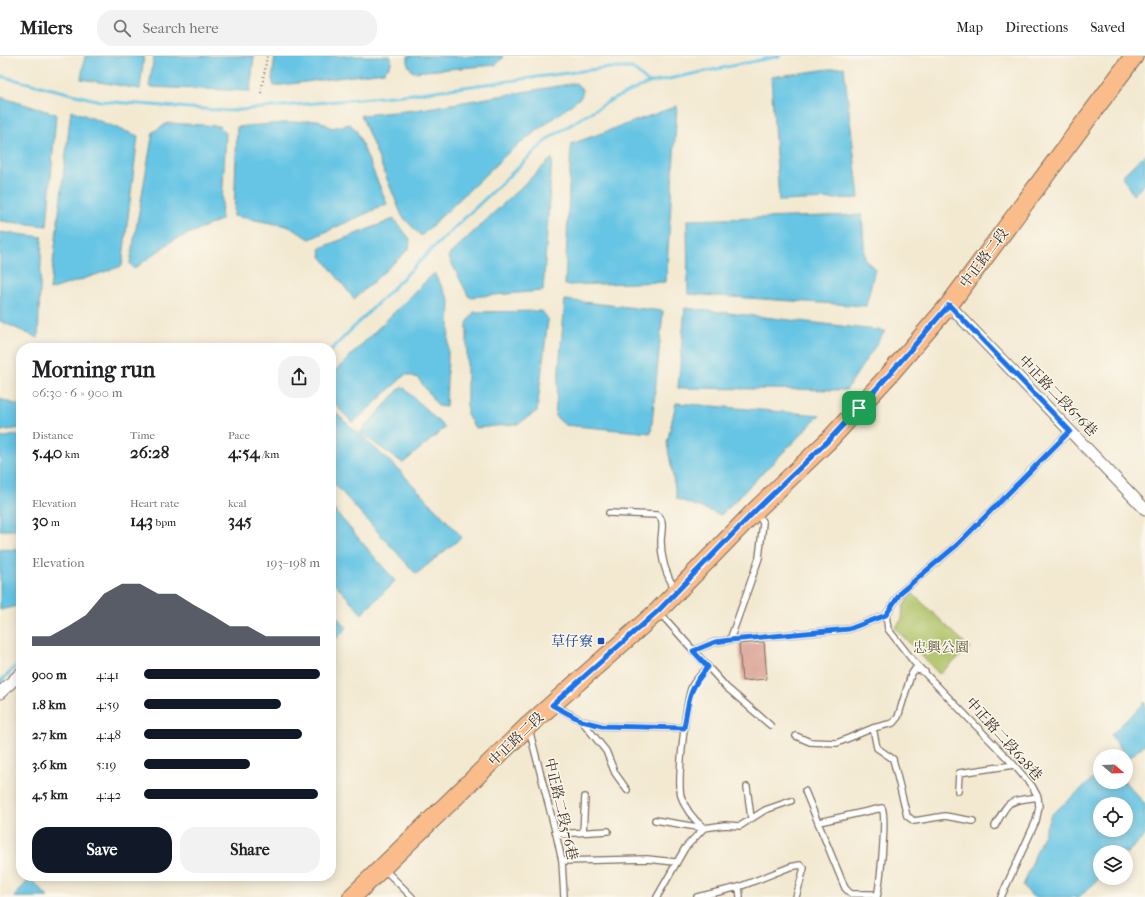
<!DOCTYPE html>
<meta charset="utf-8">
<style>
:root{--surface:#fff;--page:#f2f2f2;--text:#202124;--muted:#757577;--line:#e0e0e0;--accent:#111827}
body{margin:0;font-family:"IM FELL French Canon","Noto Serif TC",serif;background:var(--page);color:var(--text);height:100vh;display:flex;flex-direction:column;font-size:15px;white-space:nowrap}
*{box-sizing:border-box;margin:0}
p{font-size:13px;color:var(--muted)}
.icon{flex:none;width:22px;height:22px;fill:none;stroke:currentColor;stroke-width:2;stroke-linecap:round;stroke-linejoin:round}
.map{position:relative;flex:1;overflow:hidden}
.side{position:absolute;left:16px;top:287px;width:320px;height:538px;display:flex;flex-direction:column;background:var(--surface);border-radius:16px;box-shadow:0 2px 10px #0003}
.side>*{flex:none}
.needle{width:26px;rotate:109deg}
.tools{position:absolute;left:1093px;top:693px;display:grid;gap:8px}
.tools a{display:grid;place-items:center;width:40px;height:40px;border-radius:50%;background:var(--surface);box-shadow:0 2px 10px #0003;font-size:20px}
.pin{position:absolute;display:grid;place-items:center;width:34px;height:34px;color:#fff;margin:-17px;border-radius:8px;box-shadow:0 2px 6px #0006}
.round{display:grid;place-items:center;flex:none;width:42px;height:42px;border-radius:16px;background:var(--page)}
.summary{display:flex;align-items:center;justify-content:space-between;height:68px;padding:0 16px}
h1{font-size:22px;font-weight:700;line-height:30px}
.stats{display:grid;grid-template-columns:repeat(3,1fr);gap:6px;height:68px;padding:4px 16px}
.stats div{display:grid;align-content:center}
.stats b{font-size:17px;font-weight:700}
.stats small{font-size:11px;font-weight:400}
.stats p{font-size:11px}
.chart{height:112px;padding:8px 16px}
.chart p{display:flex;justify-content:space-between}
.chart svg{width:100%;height:72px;margin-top:4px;fill:var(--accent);opacity:.7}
.button{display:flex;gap:8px;margin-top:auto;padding:8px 16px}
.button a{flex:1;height:46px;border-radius:16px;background:var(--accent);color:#fff;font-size:16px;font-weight:700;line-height:46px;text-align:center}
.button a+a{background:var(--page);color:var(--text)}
ul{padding:0 16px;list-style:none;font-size:13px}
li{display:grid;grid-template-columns:64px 48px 1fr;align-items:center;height:30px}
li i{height:10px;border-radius:5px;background:var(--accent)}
header{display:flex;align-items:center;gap:24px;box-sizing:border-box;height:56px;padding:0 20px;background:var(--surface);border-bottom:1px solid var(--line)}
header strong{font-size:19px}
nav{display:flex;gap:22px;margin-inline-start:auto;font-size:14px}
.search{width:280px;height:36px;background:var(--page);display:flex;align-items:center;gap:10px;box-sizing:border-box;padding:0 14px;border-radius:16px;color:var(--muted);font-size:15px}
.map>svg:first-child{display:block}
</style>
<header>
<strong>Milers</strong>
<div class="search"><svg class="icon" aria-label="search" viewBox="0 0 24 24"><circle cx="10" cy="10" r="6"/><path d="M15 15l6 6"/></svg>Search here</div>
<nav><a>Map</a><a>Directions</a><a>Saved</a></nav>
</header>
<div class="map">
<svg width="1145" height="841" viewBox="0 0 1145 841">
<rect width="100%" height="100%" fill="#fbf7ec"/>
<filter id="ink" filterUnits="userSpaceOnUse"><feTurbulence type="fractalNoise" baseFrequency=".025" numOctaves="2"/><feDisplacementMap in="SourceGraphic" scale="8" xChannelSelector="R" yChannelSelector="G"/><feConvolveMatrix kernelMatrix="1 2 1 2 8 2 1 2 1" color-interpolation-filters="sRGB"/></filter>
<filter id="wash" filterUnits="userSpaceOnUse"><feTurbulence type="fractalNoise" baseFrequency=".012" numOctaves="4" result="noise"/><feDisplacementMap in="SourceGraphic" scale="16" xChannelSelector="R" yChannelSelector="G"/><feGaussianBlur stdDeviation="0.9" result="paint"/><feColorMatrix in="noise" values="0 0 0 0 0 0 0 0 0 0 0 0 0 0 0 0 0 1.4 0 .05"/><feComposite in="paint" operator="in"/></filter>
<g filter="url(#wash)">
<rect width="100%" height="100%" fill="#f3e9d1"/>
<path fill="#afc367" stroke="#757642" d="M912 537 970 592 939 618 895 572 902 563 903 551Z"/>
<path fill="#66c5e4" stroke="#507881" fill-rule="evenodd" d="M85 0H144L140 33 81 23Z
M154 0H254L250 35 149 31Z
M275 0H391V8L384 16 274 30 272 23Z
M408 0H502L503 2 496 9 413 16 408 9Z
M844 11 859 142 779 145 771 21Z
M576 27 583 34 581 41 509 96 421 180 402 160 361 59 416 54Z
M0 41 56 58 47 170 0 165Z
M677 50 666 226 565 229 571 88Z
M71 54 138 80 122 210 50 234Z
M318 64 332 72 350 68 356 74 387 148 310 183 287 170 234 160 237 71Z
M168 67 219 70 226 77 221 164 172 185 134 213 130 207 153 76Z
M1145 98V128L1133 139 1122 120Z
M552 102 543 235 469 241 448 200Z
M862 159 865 204 875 213 866 250 688 238 687 164Z
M394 163 410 183 409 193 354 243 321 200 320 192Z
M0 176 42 181 38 282 0 265Z
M434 217 450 245 446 351 438 350 418 322 406 318 353 367 331 344V319Z
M565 244 663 255 651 377 565 369 555 360Z
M685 252 885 275 846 334 678 332Z
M542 255 548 263 537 355 518 368 475 372 467 358V267L474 256Z
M402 330 445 372 403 407 360 377Z
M0 343 21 350V372L0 375Z
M676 347 820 359 721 459 677 443 667 387Z
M331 353 397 412 462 481 416 518 331 424Z
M21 378V474H0V382Z
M331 450 395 525 362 558 331 523Z
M0 493 19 494 21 501V549L0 554Z
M331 555 347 572 331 587Z
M1145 646V688L1128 703 1111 679Z
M1100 717V726H1125L1145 748V780L1126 798V796H1100V822L1079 841H1033L1023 830 1051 759ZM1100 748H1126V774H1100Z
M30 822 48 841H14Z"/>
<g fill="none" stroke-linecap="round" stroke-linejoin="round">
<path stroke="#66c5e4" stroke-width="3" d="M0 20 100 45 229 55 413 38 604 12H632L649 27
M331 294 431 194 549 82 611 44 649 27 780 0
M0 626 21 605"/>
</g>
<g id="blocks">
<path fill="#d99f93" d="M764 586 767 623 742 625 739 588Z"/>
</g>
</g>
<g filter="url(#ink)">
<use href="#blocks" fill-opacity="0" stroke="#7b6d5d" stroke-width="1"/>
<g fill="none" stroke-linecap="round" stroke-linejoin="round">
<defs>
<path id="service" d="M609 457 657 459C659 460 660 460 661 463 664 469 661 478 661 485 661 502 666 519 675 533
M660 557 726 631 770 669
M730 584 759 502 763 467 757 457
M693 595 715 586 730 584 849 573 886 559
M555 650 582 665 602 670 684 672
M582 665 606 695 615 717 627 734
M873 672 877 692 893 703 907 760 914 765 945 760 973 765
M529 673 556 778 562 805 564 841
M796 680 810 686 837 687 873 672 893 667 898 661 911 619 915 613 925 616
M747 731 751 762
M805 735 845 832 851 838H872L876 841
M958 735 959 717 1014 709
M655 764 703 772
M819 766 882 752C887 761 880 827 877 841
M995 770C1010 742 1007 746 1038 741
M704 772C693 763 685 753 681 740 677 725 686 644 692 630 696 623 702 617 708 611
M583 776 585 741
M556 778 608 775
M562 805 647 803 675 806
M384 813 412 841
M739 831 740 841
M657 841 685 792 704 772 725 769 740 770 765 754 791 745
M697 841 739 831 790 811 800 809 804 812 796 841
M1001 841 1036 765 1039 751 1038 741 1032 730 1014 709 914 606 888 573 886 559 901 536 957 489 1070 375"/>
<path id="minor" d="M949 249 1145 453
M0 637 21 617"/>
<path id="primary" d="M352 841 528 670 658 555 756 454 830 383 888 320 949 249 1134 0"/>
</defs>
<use href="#service" stroke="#7b6d5d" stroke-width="8"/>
<use href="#minor" stroke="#7b6d5d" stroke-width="13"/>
<use href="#primary" stroke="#7b6d5d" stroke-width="20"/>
<path stroke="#7b6d5d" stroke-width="2" stroke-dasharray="1 3" stroke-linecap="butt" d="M261 37 267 0"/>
<use href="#service" stroke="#fff" stroke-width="5.5"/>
<use href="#minor" stroke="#fff" stroke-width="11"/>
<use href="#primary" stroke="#f9bc8a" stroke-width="18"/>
</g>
</g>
<g fill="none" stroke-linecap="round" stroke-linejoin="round" filter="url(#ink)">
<defs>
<path id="route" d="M949 249 1070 375 957 489 901 536 886 559 849 573 730 584 715 586 693 595 708 611C688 634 689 643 684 672L602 670 582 665 552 649 658 555 756 454 830 383 888 320Z"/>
</defs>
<use href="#route" stroke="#fff" stroke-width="8"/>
<use href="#route" stroke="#1a73e8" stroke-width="5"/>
</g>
<rect fill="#1a4fb4" stroke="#fbf7ec" stroke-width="1.5" x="597" y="581" width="8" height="8" rx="2"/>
<g text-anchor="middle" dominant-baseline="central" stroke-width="3" stroke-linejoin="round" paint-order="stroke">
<g font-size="14" fill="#3b2a1e" stroke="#fbf7ec">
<text transform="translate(984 202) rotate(-53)">中正路二段</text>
<text transform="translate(1058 340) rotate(46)">中正路二段676巷</text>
<text transform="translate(516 683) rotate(-44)">中正路二段</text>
<text transform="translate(1004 683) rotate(48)">中正路二段628巷</text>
<text transform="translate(561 753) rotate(77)">中正路二段576巷</text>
</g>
<g font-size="14" fill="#164399" stroke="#fbf7ec" text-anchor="end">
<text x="593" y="585">草仔寮</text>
</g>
<g font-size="14" fill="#5e5834" stroke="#fbf7ec">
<text x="941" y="591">忠興公園</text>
</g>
</g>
</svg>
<div class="tools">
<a><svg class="needle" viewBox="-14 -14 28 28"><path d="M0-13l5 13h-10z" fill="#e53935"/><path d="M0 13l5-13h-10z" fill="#757577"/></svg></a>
<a><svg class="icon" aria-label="locate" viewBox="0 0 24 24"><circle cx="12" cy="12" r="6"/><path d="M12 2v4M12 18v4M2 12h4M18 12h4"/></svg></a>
<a><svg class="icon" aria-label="layers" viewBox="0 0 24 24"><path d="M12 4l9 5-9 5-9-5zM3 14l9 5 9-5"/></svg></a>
</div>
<div class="pin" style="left:859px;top:352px;background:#1e9e55"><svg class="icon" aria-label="arrive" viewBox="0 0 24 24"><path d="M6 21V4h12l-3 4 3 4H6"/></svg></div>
<section class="side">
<div class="summary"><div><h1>Morning run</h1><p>06:30 · 6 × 900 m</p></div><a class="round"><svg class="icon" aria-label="share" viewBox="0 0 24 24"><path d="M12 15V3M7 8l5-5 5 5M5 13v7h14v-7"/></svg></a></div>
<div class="stats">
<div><p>Distance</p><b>5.40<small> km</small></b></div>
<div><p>Time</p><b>26:28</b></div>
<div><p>Pace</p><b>4:54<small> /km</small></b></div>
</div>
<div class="stats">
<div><p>Elevation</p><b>30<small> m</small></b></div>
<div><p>Heart rate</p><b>143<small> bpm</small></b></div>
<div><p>kcal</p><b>345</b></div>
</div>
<div class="chart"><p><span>Elevation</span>193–198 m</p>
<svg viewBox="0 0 160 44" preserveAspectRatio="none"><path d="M0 44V38L10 38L20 32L30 25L40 12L50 6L60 6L70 12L80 12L90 19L100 25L110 32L120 32L130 38L140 38L150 38L160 38V44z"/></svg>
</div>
<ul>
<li><b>900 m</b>4:41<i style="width:100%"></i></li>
<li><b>1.8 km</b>4:59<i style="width:78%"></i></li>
<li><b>2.7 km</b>4:48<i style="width:90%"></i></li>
<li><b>3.6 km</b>5:19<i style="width:60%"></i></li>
<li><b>4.5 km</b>4:42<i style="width:99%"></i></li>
</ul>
<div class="button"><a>Save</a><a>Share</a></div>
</section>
</div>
